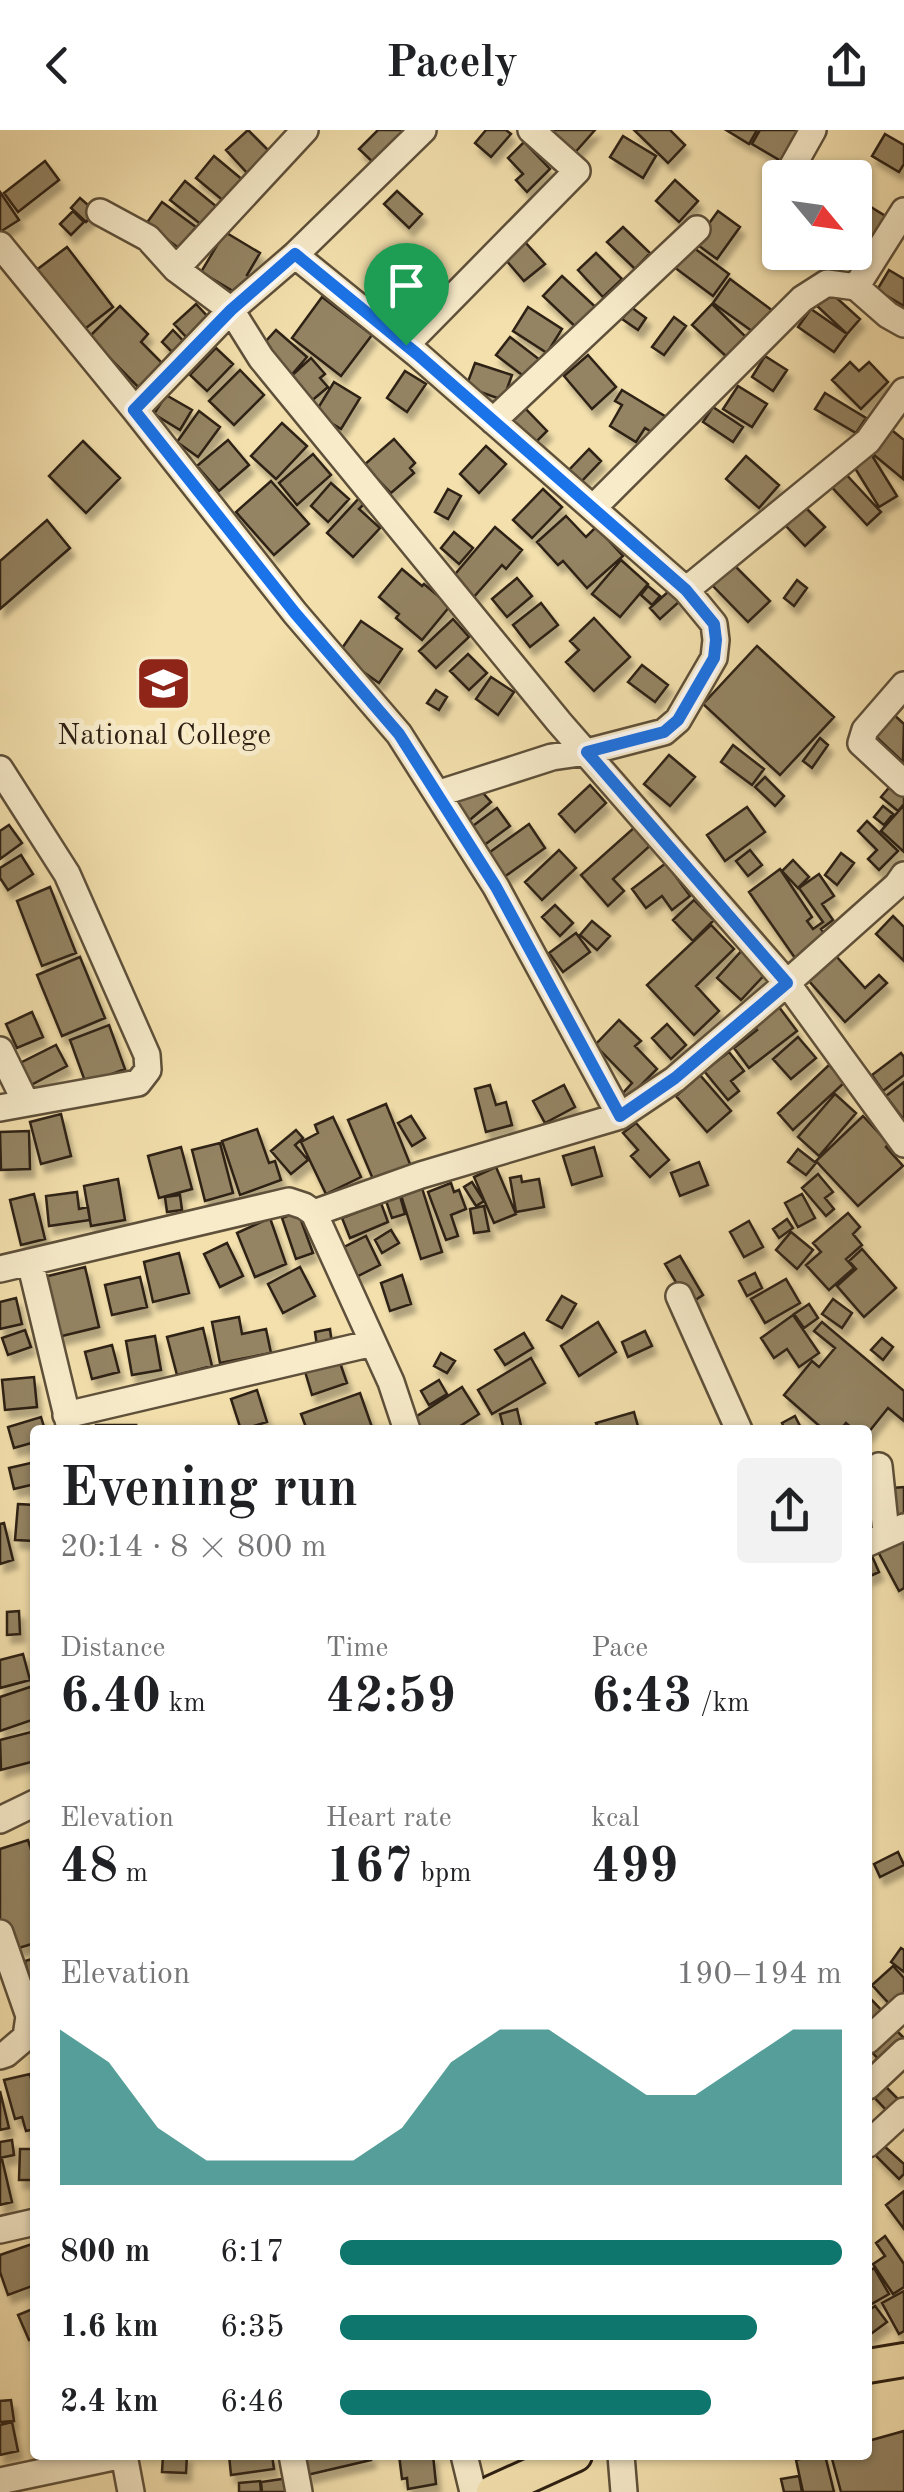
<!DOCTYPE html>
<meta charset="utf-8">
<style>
:root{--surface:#fff;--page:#f2f2f2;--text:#202124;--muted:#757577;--accent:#0f766e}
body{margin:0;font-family:"Old Standard TT",serif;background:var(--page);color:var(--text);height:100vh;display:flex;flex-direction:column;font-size:38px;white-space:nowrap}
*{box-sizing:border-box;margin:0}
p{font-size:32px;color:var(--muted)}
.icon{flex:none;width:55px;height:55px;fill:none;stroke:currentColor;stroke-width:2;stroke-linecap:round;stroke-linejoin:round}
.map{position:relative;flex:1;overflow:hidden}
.side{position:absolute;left:30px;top:1295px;width:842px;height:1035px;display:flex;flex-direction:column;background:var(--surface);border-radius:10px;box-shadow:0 2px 8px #0004}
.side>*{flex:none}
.needle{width:65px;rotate:119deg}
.controls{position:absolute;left:762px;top:30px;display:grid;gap:20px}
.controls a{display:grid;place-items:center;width:110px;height:110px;border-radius:10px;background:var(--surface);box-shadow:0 2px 8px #0004;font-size:50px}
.pin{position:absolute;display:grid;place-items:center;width:85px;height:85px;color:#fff;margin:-102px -42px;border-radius:50% 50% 50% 0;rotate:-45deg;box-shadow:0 0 10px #0007}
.pin .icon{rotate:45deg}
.round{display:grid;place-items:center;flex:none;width:105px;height:105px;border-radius:10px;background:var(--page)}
.headline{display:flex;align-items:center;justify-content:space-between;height:170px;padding:0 30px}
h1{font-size:55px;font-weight:800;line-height:75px}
.metrics{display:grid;grid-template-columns:repeat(3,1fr);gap:15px;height:170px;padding:10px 30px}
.metrics div{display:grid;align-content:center}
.metrics b{font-size:50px;font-weight:800}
.metrics small{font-size:28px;font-weight:400}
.metrics p{font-size:28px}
.chart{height:280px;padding:20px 30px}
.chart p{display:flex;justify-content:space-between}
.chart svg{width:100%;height:180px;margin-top:10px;fill:var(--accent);opacity:.7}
ul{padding:0 30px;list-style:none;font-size:32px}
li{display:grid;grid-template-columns:160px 120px 1fr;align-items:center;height:75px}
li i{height:25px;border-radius:12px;background:var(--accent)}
header{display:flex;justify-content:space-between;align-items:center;height:130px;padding:0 30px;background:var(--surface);font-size:45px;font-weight:800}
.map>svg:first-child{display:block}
</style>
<header><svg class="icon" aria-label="back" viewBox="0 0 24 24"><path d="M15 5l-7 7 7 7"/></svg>Pacely<svg class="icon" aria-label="share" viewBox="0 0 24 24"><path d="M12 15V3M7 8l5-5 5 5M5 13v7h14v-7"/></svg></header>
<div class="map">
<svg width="904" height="2362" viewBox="0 0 904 2362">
<defs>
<filter id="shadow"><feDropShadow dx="4.5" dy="8" stdDeviation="2.5" flood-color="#0004"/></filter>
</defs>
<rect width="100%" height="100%" fill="#f3e0ad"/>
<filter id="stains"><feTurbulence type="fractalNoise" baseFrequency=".002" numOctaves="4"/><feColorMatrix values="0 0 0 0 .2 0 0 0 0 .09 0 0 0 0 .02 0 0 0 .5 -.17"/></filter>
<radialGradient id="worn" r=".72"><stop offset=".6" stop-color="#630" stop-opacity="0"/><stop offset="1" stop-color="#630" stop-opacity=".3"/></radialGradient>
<path fill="#948463" stroke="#2d2013" stroke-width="2.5" filter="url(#shadow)" d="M248 0 272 24 249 45 226 20Z
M378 0H403L409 5 378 37 359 19Z
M486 0H506L511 4 491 27 475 13Z
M542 0H595L571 27Z
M634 0H670L685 15 668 33Z
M726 0H757L749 14Z
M760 0H799L781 31 752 14Z
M885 4 904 15V34L899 42 872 26Z
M623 6 656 26 643 48 610 27Z
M524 12 550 39 527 62 516 50 523 44 508 28Z
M214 26 244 51 226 73 196 48Z
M45 31 59 50 18 82 4 63Z
M675 50 698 71 679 92 656 71Z
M185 51 217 77 203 96 170 70Z
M397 61 422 84 409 98 384 74Z
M0 62 19 90 0 102Z
M80 68 96 82 86 92 71 78Z
M162 72 196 97 180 119 146 94Z
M866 74 887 87 869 115 855 106V92Z
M73 81 84 92 71 105 60 94Z
M718 81 740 97 717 129 695 113Z
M623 97 650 123 635 139 607 112Z
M225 102 260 123 247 145 254 149 243 167 201 142Z
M525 112 545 134 524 151 505 129Z
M690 115 729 144 713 166 674 137Z
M67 117 113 177 77 205 31 144Z
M596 123 622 149 603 167 578 140Z
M889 140 904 149V176L877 160Z
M410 143 435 165 403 201 379 180Z
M562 146 601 182 582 203 543 166Z
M730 149 773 181 756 204 713 173Z
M829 161 860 189 847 204 816 175Z
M322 167 372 205 341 246 292 208Z
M196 174 210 189 189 210 174 194Z
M712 174 747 208 728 228 692 195Z
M120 176 148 204 141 212 162 233 153 242 160 250 145 264 89 207Z
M528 177 562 199 547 223 513 201Z
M631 177 646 188 638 200 622 189Z
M811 179 847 204 834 222 798 197Z
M674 187 686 196 664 225 652 217Z
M173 200 188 216 177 227 162 212Z
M276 200 307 227 288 249 257 221Z
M510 207 540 230 526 248 496 225Z
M216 218 233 234 207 261 190 245Z
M588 225 616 257 592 279 564 246Z
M765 226 787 240 773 261 752 247Z
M311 228 325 244 320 248 328 257 309 273 288 249Z
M850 232 859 241 869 232 888 252 861 279 832 250Z
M475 233 512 245 503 270 466 257Z
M240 240 264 265 234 295 209 271Z
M405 241 426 254 407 282 387 268Z
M334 252 360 268 341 299 315 283Z
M738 256 767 274 752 297 723 279Z
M622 260 668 288 658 306 645 298 636 312 610 296 622 275 615 271Z
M825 263 866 288 856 303 815 279Z
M166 265 192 280 180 300 154 284Z
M521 274 547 301 530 318 503 292Z
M713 277 743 297 733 312 703 292Z
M199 281 220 297 198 327 177 312Z
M282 293 307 316 276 349 251 326Z
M888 297 904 310 903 349 868 320Z
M394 309 415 333 410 338 414 343 391 363 364 335Z
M228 310 249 335 219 361 197 336Z
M83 311 120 348 86 383 49 346Z
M486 316 506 334 479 363 460 344Z
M589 319 601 331 579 354 567 342Z
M313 324 331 345 297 375 279 353Z
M871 324 897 366 879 377 853 335Z
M746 326 779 355 759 378 726 349Z
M842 340 881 382 867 395 828 353Z
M271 351 309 394 274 425 236 382Z
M331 353 349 369 328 392 311 376Z
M448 359 461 366 448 389 435 382Z
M543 359 562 377 532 408 513 390Z
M361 366 366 372 359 379 380 398 353 427 327 403Z
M803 375 825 397 805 416 784 394Z
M566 386 586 407 596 397 623 426 587 458 563 431 558 435 537 412Z
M47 390 70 418 0 479V431Z
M495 397 522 420 506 439 502 435 473 468 451 449Z
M454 402 473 418 459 434 441 418Z
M621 430 648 454 620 487 592 464Z
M733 434 770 471 748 492 712 455Z
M402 439 422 456 424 454 450 476 422 510 396 488 399 484 379 467Z
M517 448 532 466 507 487 492 469Z
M797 450 807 458 794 476 784 468Z
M648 456 660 466 652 475 641 465Z
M670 460 680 471 660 489 650 478Z
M541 473 558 495 530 517 513 495Z
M594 488 630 527 594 561 566 532 579 520 570 511Z
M453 489 469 507 436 538 419 521Z
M361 491 402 519 379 553 338 524Z
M757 516 834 587 780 645 703 574Z
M468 524 487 543 469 560 450 541Z
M642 535 668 555 655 572 628 552Z
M491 547 514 562 498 585 476 569Z
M436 560 447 567 439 580 427 573Z
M891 582 904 594 903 632 872 603Z
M820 608 828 615 812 638 803 631Z
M733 615 764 639 752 655 721 632Z
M669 625 695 647 670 676 644 654Z
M765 647 784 666 775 676 755 657Z
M892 654 904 664V674L898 681 881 667Z
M476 655 491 672 465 694 450 677Z
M590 655 606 673 575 702 559 684Z
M904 675V722L881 701Z
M883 676 893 684 884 695 874 687Z
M747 677 765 702 725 731 707 705Z
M497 678 510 696 479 719 466 701Z
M867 691 898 721 879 740 868 729 877 720 858 701Z
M529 694 545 718 500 750 483 727Z
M9 695 22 713 0 729V701Z
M636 696 652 714 613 749 624 761 608 776 581 745Z
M559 720 576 738 542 770 525 752Z
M750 720 762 735 748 746 736 731Z
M841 723 854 733 837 755 825 745Z
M21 725 33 744 8 760 0 748V738Z
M793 730 809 747 798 758 782 741Z
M666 733 690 766 672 780 662 766 646 778 632 759Z
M780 739 812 787 807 791 813 799 823 792 799 758 819 744 834 766 822 774 833 790 821 799 826 806 795 828 749 762Z
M50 757 76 823 42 836 17 771Z
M694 770 714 790 693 811 673 790Z
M555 775 573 793 560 806 542 787Z
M893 786 904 797V831L876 804Z
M592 791 610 806 597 820 580 805Z
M711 795 734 819 696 856 719 881 694 905 647 855Z
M576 803 590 822 563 842 549 823Z
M744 818 768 841 741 870 717 848Z
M836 826 865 858 879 845 887 853 845 892 809 851Z
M80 827 105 888 62 906 37 845Z
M779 877 797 901 749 938 734 918 757 900 754 896Z
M32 882 43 907 17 918 6 894Z
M619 890 641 911 635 916 657 939 627 969 622 964 632 953 595 915Z
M667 894 686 915 671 929 652 908Z
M109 895 125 939 86 954 70 910Z
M798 907 816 928 791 949 773 929Z
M56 915 67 936 29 956 18 934Z
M729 922 744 941 731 951 739 961 728 970 704 941Z
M901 923 904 927V945L883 961 872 945Z
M829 935 845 952 793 1000 778 983Z
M700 945 731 981 707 1002 676 966Z
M904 952V990L886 966Z
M490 955 496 975 506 972 512 995 486 1002 475 959Z
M564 955 575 977 545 993 533 971Z
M835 964 856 983 819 1026 798 1007Z
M386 974 412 1039 375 1054 348 990Z
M61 984 71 1026 41 1034 30 992Z
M411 986 425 1008 412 1016 398 993Z
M863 986 889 1014 886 1017 903 1036 858 1076 816 1031Z
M333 987 361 1047 326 1064 301 1012 318 1003 315 995Z
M636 993 669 1030 650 1047 631 1026 638 1020 623 1003Z
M257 999 269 1033 275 1031 281 1050 240 1065 222 1011Z
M296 1000 303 1008 295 1015 308 1030 291 1044 271 1021Z
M29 1001 30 1039 1 1040 0 1002Z
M220 1013 233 1063 205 1071 192 1020Z
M181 1017 192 1059 159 1068 148 1026Z
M594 1017 602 1046 572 1055 563 1026Z
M798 1019 816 1033 806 1045 788 1032Z
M699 1032 708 1055 680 1066 671 1043Z
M496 1037 516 1084 494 1093 474 1047Z
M818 1044 833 1062 825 1068 834 1079 826 1086 802 1058Z
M521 1046 522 1052 539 1049 544 1077 516 1082 510 1048Z
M118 1049 125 1090 91 1096 84 1056Z
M472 1052 484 1071 476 1076 464 1057Z
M451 1053 454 1062 459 1060 466 1079 451 1085 458 1106 446 1110 428 1062Z
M422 1058 442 1122 421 1129 401 1065Z
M77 1062 79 1079 88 1077 90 1090 49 1096 46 1066Z
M34 1064 45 1109 21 1115 10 1070Z
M802 1064 815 1088 798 1097 785 1073Z
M180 1065 182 1080 167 1082 165 1067Z
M400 1066 405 1084 392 1088 386 1071Z
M381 1073 388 1092 350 1108 342 1088Z
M484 1076 489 1101 474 1103 470 1079Z
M298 1082 313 1123 296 1129 282 1088Z
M848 1083 860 1097 853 1104 862 1115 846 1129 854 1138 829 1160 806 1135 821 1122 813 1113Z
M270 1088 286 1134 255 1147 237 1103Z
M787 1089 793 1098 779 1108 773 1099Z
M749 1091 763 1117 744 1127 730 1102Z
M391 1100 399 1113 382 1123 375 1110Z
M791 1102 813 1120 797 1139 776 1120Z
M366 1106 380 1135 356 1147 342 1118Z
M227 1113 243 1146 220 1157 204 1124Z
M862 1119 896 1158 864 1187 837 1156 856 1139 849 1131Z
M179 1123 189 1163 153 1172 144 1132Z
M680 1126 703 1165 689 1174 665 1134Z
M85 1137 99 1197 58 1207 44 1147Z
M300 1137 315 1166 283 1183 268 1154Z
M755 1143 762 1158 747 1166 739 1151Z
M402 1145 411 1174 390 1181 381 1153Z
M140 1147 147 1177 112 1185 105 1155Z
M786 1149 800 1173 765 1193 751 1169Z
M562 1166 576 1174 562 1198 547 1190Z
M16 1168 22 1194 0 1199V1172Z
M833 1169 852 1183 842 1198 822 1184Z
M809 1174 818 1188 804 1198 794 1184Z
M793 1185 819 1223 799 1237 787 1219 774 1228 761 1208Z
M239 1187 242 1204 266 1199 271 1223 220 1233 212 1192Z
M598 1192 616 1222 579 1246 561 1216Z
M822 1192 904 1261V1291L888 1278 868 1303V1300H854L846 1293 840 1300H824L784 1265 812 1231 819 1237 835 1218 814 1201Z
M203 1198 212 1236 177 1245 167 1207Z
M330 1199 332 1214 317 1216 315 1202Z
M25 1200 31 1217 8 1225 2 1208Z
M645 1201 652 1216 628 1227 622 1212Z
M524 1203 533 1218 505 1235 495 1220Z
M155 1206 161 1240 132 1245 126 1211Z
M882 1208 893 1217 883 1230 871 1220Z
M112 1215 119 1242 92 1249 85 1222Z
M441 1223 455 1231 447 1243 434 1236Z
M338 1227 347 1253 312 1265 304 1238Z
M531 1228 545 1253 492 1284 478 1260Z
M34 1247 37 1277 5 1280 2 1250Z
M439 1250 447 1264 429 1275 421 1261Z
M462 1257 479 1284 454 1300H421L414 1288Z
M257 1260 267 1292 241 1300 231 1269Z
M360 1263 373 1300H307L301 1284Z
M517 1279 522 1300H504L500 1284Z
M634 1282 639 1300H599L596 1293Z
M795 1286 802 1300H785L782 1293Z
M41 1287 45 1300H35V1312L14 1318 8 1297Z
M96 1295H136L135 1300H96Z
M35 1332V1354L14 1359 9 1338Z
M904 1357V1386H893L892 1358Z
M18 1374 35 1375V1411L15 1410Z
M4 1393 13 1430 0 1434V1394Z
M904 1406V1458L899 1461 875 1416Z
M868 1417 879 1442 868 1447Z
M19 1481 20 1504 7 1505V1482Z
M23 1524 30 1550 0 1558V1530Z
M33 1556 35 1589 0 1601V1567Z
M35 1601V1631L1 1640 0 1610Z
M28 1710 35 1732V1813L9 1821 0 1791V1719Z
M898 1722 904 1735 880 1747 874 1734Z
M901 1818 904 1820V1842L891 1832Z
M35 1828V1860L32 1861 25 1831Z
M893 1836 904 1848V1869L894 1879 872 1855Z
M868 1866 888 1887 868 1907Z
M889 1893 904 1908V1913L883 1934 868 1918Z
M30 1944 35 1964V1999L26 2001 22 1987 15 1989 4 1950Z
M881 1952 902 1973 890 1984 870 1963Z
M0 1961 9 1998 0 2000Z
M12 2010 14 2025 0 2028V2012Z
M883 2015 904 2034V2044L899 2049 874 2024Z
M20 2019H35V2050H19Z
M0 2029H2L12 2072 0 2075Z
M904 2061V2099L886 2075Z
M885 2106 904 2134V2157L893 2164 873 2134 885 2126 876 2113Z
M35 2113V2155L8 2165 0 2142V2125Z
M874 2138 889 2164 868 2176V2142Z
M904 2161V2201L899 2204 882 2173Z
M875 2176 887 2192 868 2206V2181Z
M35 2178V2208L29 2210 18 2185Z
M11 2270 14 2291 0 2292V2271Z
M12 2292 18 2321 0 2325V2295Z
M904 2301V2362H841L831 2325H868V2311Z
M163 2325H187L186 2343 162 2342Z
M229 2325H272L274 2339 231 2345Z
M303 2325H370L371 2330 307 2345Z
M399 2325H433L436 2354 408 2359 407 2348 402 2349Z
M816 2325H825L834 2362H803L796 2330Z
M799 2346 802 2362H784L781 2349Z
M289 2348 291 2362H262L261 2352Z
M260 2351 261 2362H239V2353Z"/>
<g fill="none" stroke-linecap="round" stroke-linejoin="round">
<defs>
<path id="minor" d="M786 48 813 0
M904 81 856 157 888 185 904 194
M100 82 148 108 176 139 231 180 261 228 559 592 787 853 904 1014
M0 115 135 280 295 483 399 604 496 757 620 986
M295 125 417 224 686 460
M176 139 305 0
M406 215 577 41 531 0
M135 280 231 180 295 125 423 0
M493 291 697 99
M593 378 802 169 827 153 856 157
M904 555 865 600 861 613 904 653
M0 639 67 744 147 925 148 940 138 953 0 978
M437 664 552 627 587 622 664 602 678 590 714 528 716 510 714 494 686 460 868 311 904 261
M0 920 26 973
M314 1083 421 1045 620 986 675 949 787 853 897 755 904 745
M314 1083 391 1252 407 1300
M30 1132 70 1298
M0 1139 289 1071 304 1076 314 1083
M679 1166 739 1300
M66 1285 373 1213
M879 1336 886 1403
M868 1413 904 1397
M0 1690 35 1673
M0 1803 29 1886 26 1907 6 1924 0 1926
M868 1910 904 1877
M868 1956 904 1922
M868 2014 904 1981
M0 2100 35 2092
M124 2325 131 2362
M292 2325 299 2362
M464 2325 473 2362
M621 2325 624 2362
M0 2351 123 2325"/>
<path id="major" d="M868 2236 904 2230
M493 2362 575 2325"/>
</defs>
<use href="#minor" stroke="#5e503a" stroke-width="30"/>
<use href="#major" stroke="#2d2013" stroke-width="38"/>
<use href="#minor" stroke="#f7ebca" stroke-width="25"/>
<use href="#major" stroke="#f3e0ad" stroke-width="32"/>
</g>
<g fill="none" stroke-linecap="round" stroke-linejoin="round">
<defs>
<path id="route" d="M295 124 417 224 686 460 714 494 716 510 714 528 678 590 664 602 587 622 787 853 675 948 620 986 496 757 399 604 295 483 134 280 231 180Z"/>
</defs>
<use href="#route" stroke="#fff" stroke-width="20"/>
<use href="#route" stroke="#1a73e8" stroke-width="12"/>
</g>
<defs>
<symbol id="university-square" viewBox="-11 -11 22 22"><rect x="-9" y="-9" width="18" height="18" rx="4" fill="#8f2418" stroke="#f7ebca"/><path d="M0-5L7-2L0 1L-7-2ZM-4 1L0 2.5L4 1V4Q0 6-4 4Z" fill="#fff"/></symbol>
</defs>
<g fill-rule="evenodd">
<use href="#university-square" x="132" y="522" width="63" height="63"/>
</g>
<g text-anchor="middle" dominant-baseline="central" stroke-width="10" stroke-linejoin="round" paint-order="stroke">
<g font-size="30" fill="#2d2013" stroke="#f7ebca">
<text x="164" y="606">National College</text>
</g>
</g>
<rect width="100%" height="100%" filter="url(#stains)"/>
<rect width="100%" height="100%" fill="url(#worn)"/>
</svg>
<div class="controls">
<a><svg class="needle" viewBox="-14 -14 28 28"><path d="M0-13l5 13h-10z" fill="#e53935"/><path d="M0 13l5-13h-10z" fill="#757577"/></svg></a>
</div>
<div class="pin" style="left:406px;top:215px;background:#1e9e55"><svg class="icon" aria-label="arrive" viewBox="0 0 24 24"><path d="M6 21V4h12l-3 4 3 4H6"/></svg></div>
<section class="side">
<div class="headline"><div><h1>Evening run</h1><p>20:14 · 8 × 800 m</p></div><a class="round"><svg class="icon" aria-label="share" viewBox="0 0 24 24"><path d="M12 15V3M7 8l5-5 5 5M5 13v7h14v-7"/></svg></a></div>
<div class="metrics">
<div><p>Distance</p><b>6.40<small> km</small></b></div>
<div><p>Time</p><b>42:59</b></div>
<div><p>Pace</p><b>6:43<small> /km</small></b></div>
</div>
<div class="metrics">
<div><p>Elevation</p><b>48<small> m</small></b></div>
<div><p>Heart rate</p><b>167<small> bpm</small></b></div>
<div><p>kcal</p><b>499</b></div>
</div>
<div class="chart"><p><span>Elevation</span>190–194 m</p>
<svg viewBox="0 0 160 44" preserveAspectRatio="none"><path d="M0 44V6L10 14L20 30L30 38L40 38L50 38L60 38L70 30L80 14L90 6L100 6L110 14L120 22L130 22L140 14L150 6L160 6V44z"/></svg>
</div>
<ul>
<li><b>800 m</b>6:17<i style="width:100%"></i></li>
<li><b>1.6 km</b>6:35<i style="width:83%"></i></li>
<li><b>2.4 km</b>6:46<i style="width:74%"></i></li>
</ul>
</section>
</div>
